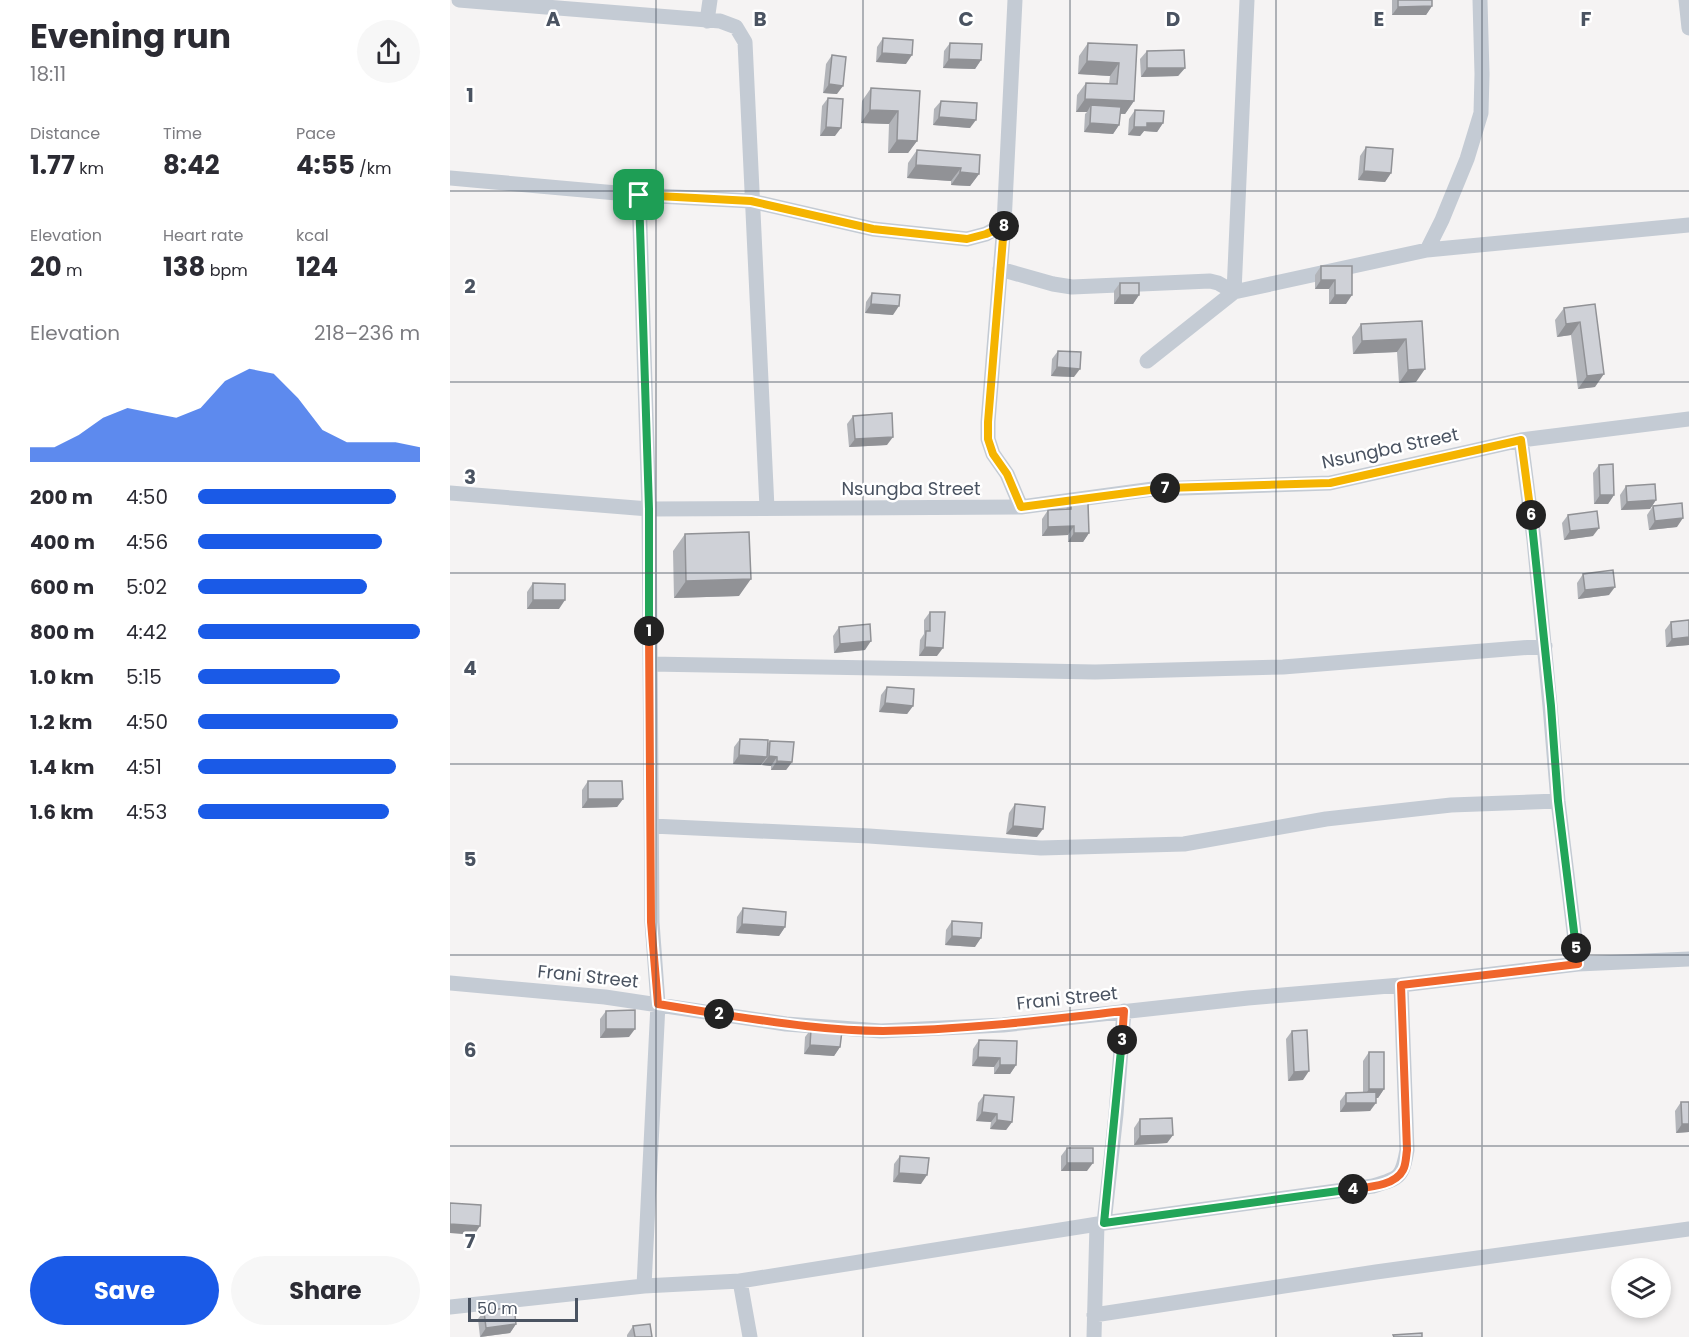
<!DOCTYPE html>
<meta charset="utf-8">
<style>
:root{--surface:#fff;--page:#f7f7f7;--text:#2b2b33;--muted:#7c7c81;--accent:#1a5ae7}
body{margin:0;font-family:Poppins,sans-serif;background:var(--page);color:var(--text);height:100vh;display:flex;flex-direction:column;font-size:22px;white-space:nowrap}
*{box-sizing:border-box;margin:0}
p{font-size:20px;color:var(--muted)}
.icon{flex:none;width:33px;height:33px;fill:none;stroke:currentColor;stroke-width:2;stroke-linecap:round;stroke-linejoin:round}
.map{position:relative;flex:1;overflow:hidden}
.sheet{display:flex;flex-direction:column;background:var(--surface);width:450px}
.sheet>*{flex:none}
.fabs{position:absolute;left:1161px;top:1258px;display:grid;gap:12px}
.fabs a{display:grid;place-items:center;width:60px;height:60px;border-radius:50%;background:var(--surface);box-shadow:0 3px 9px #0003;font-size:30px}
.scale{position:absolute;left:18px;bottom:15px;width:110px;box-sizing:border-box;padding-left:6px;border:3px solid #4a5361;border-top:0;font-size:16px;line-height:21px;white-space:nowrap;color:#4a5361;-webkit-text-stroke:4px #fff;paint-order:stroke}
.pin{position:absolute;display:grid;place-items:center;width:51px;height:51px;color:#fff;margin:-26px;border-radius:12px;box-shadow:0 3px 9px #0006}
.km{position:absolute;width:30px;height:30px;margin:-15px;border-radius:50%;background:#222;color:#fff;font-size:16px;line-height:30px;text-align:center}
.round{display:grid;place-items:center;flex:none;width:63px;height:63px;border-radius:32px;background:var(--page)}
.overview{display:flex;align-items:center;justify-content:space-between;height:102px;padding:0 30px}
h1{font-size:33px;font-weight:700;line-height:45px}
.figures{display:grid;grid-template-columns:repeat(3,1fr);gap:9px;height:102px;padding:6px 30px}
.figures div{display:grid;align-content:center}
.figures b{font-size:26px;font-weight:700}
.figures small{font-size:16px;font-weight:400}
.figures p{font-size:16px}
.chart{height:168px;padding:12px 30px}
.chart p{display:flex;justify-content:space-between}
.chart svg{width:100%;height:108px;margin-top:6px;fill:var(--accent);opacity:.7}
.cta{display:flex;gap:12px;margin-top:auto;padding:12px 30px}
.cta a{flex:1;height:69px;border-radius:36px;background:var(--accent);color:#fff;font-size:24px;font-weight:700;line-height:69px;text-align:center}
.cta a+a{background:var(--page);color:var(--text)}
ul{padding:0 30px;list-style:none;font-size:20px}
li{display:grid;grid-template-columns:96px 72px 1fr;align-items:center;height:45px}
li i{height:15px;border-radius:8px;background:var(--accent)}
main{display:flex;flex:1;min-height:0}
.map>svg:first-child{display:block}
</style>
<main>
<section class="sheet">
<div class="overview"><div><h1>Evening run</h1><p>18:11</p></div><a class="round"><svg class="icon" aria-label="share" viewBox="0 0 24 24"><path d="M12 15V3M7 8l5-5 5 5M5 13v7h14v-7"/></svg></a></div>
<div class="figures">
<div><p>Distance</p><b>1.77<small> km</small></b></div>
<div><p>Time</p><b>8:42</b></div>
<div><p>Pace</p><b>4:55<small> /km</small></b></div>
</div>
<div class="figures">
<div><p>Elevation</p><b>20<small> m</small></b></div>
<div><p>Heart rate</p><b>138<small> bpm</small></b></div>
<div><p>kcal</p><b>124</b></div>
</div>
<div class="chart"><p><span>Elevation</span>218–236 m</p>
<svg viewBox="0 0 160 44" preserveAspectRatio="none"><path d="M0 44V38L10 38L20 33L30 26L40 22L50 24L60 26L70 22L80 11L90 6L100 8L110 18L120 31L130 36L140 36L150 36L160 38V44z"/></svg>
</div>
<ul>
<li><b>200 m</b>4:50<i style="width:89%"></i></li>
<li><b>400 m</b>4:56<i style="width:83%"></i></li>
<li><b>600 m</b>5:02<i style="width:76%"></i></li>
<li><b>800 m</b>4:42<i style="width:100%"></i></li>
<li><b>1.0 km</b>5:15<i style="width:64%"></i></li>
<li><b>1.2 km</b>4:50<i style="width:90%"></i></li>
<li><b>1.4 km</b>4:51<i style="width:89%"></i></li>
<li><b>1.6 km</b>4:53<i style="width:86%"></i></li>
</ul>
<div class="cta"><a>Save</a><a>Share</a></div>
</section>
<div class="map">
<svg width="1239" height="1337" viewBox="0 0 1239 1337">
<rect width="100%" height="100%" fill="#f5f3f3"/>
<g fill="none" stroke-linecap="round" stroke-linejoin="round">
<path stroke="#c4cbd4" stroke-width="15" d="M9 0 270 21 286 27 295 42 317 508
M565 0 554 224 538 422V439L543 454 557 474 571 507
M1236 0 1239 28
M257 21 260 0
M0 178 189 195 301 201 423 229 517 239 536 234 554 224
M189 195 199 509 202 922 208 1004 194 1286
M977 250 992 220 1017 159 1031 113 1032 74 1030 0
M550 269 603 284 622 287 760 281 768 283 784 292 977 250 1239 225
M697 361 784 292 797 0
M1071 440 1084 540 1100 706 1108 801 1128 964
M0 493 199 509 571 507 703 489 880 483 1071 440 1239 419
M200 664 645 672 833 667 1095 646
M202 826 419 836 591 848 734 844 876 819 1001 805 1108 801
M0 983 155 997 336 1024 431 1031 553 1025 798 998 951 985 1128 964 1239 959
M654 1223 666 1114 674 1011
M290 1281 300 1337
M0 1307 194 1286 290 1281 654 1223 923 1186C950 1178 952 1178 957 1150L951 985
M644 1315 926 1272 1239 1229
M644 1337 647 1224"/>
</g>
<path fill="#b2b4b9" d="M942 0H982V6L976 15H942Z
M433 38 456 64 426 62 427 47Z
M500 43 531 60 525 69 493 68 494 51Z
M638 43 687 45 684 101 675 114H670L669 125 663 134 634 132 635 114 637 112H626L627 95 636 83 659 84 660 76 628 74 629 56Z
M697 51 735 68 728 76 691 77 690 59Z
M382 55 387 94 373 93 376 64Z
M421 88 470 91 467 141 458 153H438L439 124 411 123 412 101Z
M378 98 385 136H370L372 106Z
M491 101 520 128 483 125 484 109Z
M685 110 713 123 707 132 694 131 690 136 678 135 679 119Z
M916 147 941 173 935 182 908 180 910 156Z
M467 150 529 174 520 186 501 185V181L457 178 458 163Z
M871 266H902L896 304H879V289H865V275Z
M670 283 689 295 683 304H664V291Z
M422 293 443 315 415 313 416 302Z
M1145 304V387L1128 389 1121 335 1107 337 1105 320 1114 308Z
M972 321 966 382 949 383 947 352 903 354 902 337 911 324Z
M608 351 624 377 601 376 602 359Z
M403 416 437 445 399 447 397 424Z
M1149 465 1164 495 1158 504H1144L1143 473Z
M1176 486 1206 500 1200 509 1171 510 1170 495Z
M621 503 639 533 633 542H618V535L592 536V519L598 510 616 509Z
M1203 506 1227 527 1199 530 1197 515Z
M1118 515 1143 536 1114 540 1112 523Z
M235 534 289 596 224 598 223 551Z
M1133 574 1159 595 1128 599 1127 583Z
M83 583 109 609H77V592Z
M480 612 487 656H469L470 640 474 634V620Z
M1239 620V645L1216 647 1215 630 1221 622Z
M389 627 415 650 384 653 383 636Z
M437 687 463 706 457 714 429 712 431 695Z
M290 739 317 744 320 741 342 762 336 770H321V766L312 765 313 762 311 765 283 764 284 747Z
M138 781 173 799 167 807 132 808V790Z
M565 804 587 837 556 834 559 813Z
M293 908 335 927 329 936 286 933 287 917Z
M502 921 525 947 495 945 496 930Z
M156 1011 179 1037 150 1038V1019Z
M361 1029 390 1047 384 1056 354 1054 355 1037Z
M842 1031 853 1080 838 1081 836 1039Z
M529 1040 566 1065 560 1074H544V1067L522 1066 523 1049Z
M919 1052 934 1089 928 1098H926L920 1111 890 1112V1101L896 1093 913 1092V1061Z
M534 1095 562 1122 556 1130 540 1129 541 1122 526 1121 528 1103Z
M1231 1102H1239V1132L1226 1133 1225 1111Z
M690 1119 723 1135 717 1143 684 1145V1128Z
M617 1148 637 1171H611V1156Z
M450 1156 471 1184 443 1182 444 1164Z
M34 1311 66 1324 60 1333 30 1337 28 1319Z
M183 1326 202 1337H177V1335Z"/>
<path fill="#919296" d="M982 6 976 15H942L948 7Z
M432 53 462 55 456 64 426 62Z
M499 59 531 60 525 69 493 68Z
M637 61 669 63 660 76 628 74Z
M697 68H735L728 76 691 77Z
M379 84 393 86 387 94 373 93Z
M635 99 684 101 675 114 641 112V105L637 112H626Z
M420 110 448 111 439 124 411 123Z
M489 117 526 120 520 128 483 125Z
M640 123 669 125 663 134 634 132Z
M697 123H713L707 132 694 131 690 136 678 135 684 127Z
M376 127 391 128 385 136H370Z
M447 140 467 141 458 153H438Z
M466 165 511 168 501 181 457 178Z
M914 171 941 173 935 182 908 180Z
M510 172 529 174 520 186 501 185Z
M871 280H885L879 289H865Z
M670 295H689L683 304H664Z
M885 295H902L896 304H879Z
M421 304 449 306 443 315 415 313Z
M1130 322 1121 335 1107 337 1116 324Z
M956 339 947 352 903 354 912 341Z
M607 367 630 369 624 377 601 376Z
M975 369 966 382 949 383 958 370Z
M1154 374 1145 387 1128 389 1137 376Z
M443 437 437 445 399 447 405 439Z
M1150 495H1164L1158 504H1144Z
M1206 500 1200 509 1171 510 1177 502Z
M1233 518 1227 527 1199 530 1205 521Z
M624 526 618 535 592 536 598 527Z
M1149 528 1143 536 1114 540 1120 531Z
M624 533H639L633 542H618Z
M301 579 289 596 224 598 236 581Z
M1165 587 1159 595 1128 599 1135 590Z
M83 600H115L109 609H77Z
M1239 637V645L1216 647 1222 639Z
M421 641 415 650 384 653 390 644Z
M475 647 493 648 487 656H469Z
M435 703 463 706 457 714 429 712Z
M289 755 317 757 311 765 283 764Z
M319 756 327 757 321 766 312 765Z
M327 761 342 762 336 770H321Z
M138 799H173L167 807 132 808Z
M563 826 593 829 587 837 556 834Z
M292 924 335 927 329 936 286 933Z
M502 936 531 938 525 947 495 945Z
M156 1029H185L179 1037 150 1038Z
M360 1045 390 1047 384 1056 354 1054Z
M528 1057 550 1058 544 1067 522 1066Z
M550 1065H566L560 1074H544Z
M859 1071 853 1080 838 1081 844 1072Z
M919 1089H934L928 1098H913Z
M896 1103H926L920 1111 890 1112Z
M532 1112 547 1114 541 1122 526 1121Z
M547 1120 562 1122 556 1130 540 1129Z
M1232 1124H1239V1132L1226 1133Z
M723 1135 717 1143 684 1145 690 1136Z
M617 1163H643L637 1171H611Z
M449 1173 477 1175 471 1184 443 1182Z
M0 1224 30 1226 24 1235 0 1233Z
M66 1324 60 1333 30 1337 36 1328Z"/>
<path fill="#cfd1d7" stroke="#919296" stroke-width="1.5" d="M948 0H982V6L948 7Z
M433 38 463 40 462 55 432 53Z
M500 43 532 44 531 60 499 59Z
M638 43 687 45 684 101 635 99 636 83 667 84 669 63 637 61Z
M734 50 735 68H697V51Z
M382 55 396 57 393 86 379 84Z
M421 88 470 91 467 141 447 140 448 111 420 110Z
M378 98 393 99 391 128 376 127Z
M491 101 527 103 526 120 489 117Z
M641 105 671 107 669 125 640 123Z
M685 110 714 111 713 123H697V127H684Z
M916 147 943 149 941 173 914 171Z
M467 150 530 155 529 174 510 172 511 168 466 165Z
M871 266H902V295H885V280H871Z
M670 283H689V295H670Z
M422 293 450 295 449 306 421 304Z
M1145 304 1154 374 1137 376 1130 322 1116 324 1114 308Z
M972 321 975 369 958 370 956 339 912 341 911 324Z
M608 351 631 352 630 369 607 367Z
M442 413 443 437 405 439 403 416Z
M1163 464 1164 495H1150L1149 465Z
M1205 484 1206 500 1177 502 1176 486Z
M621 503H638L639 533H624V526L598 527V510L621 509Z
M1232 503 1233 518 1205 521 1203 506Z
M1147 511 1149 528 1120 531 1118 515Z
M299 532 301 579 236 581 235 534Z
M1163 570 1165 587 1135 590 1133 574Z
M83 583 115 584V600H83Z
M480 612H495L493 648 475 647 476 631H480Z
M1239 620V637L1222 639 1221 622Z
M420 624 421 641 390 644 389 627Z
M437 687 464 689 463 706 435 703Z
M290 739 318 740 317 757 289 755Z
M320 741 344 742 342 762 327 761V757L319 756Z
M138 781H172L173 799H138Z
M565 804 595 807 593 829 563 826Z
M293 908 336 912 335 927 292 924Z
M502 921 532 923 531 938 502 936Z
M185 1010V1029H156V1011Z
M361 1029 392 1031 390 1047 360 1045Z
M857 1030 859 1071 844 1072 842 1031Z
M529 1040 567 1041 566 1065H550V1058L528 1057Z
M919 1052H934V1089H919Z
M926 1092V1103H896V1093Z
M534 1095 564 1097 562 1122 547 1120V1114L532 1112Z
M1231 1102H1239V1124H1232Z
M722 1118 723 1135 690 1136V1119Z
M617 1148H643V1163H617Z
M450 1156 479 1158 477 1175 449 1173Z
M0 1203 31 1205 30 1226 0 1224Z
M64 1307 66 1324 36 1328 34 1311Z
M200 1324 202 1337H185L183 1326Z
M972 1333V1337H944L943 1335Z"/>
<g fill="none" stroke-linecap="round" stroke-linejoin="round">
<defs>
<path id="split-1" d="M189 195 199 509V631"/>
<path id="split-2" d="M199 631 201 922 208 1004 269 1014"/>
<path id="split-3" d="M269 1014C323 1022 378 1031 433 1031 514 1030 594 1020 674 1011L672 1040"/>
<path id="split-4" d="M672 1040 654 1223 903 1189"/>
<path id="split-5" d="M903 1189C918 1187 945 1186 953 1170 956 1165 956 1156 957 1150L951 985 1128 964 1126 948"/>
<path id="split-6" d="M1081 515 1101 706 1108 801 1126 948"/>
<path id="split-7" d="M715 488 880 483 1071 440 1081 515"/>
<path id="split-8" d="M554 226 538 422V439L543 454 557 474 571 507 715 488"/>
<path id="split-9" d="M189 195 301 201 423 229 517 239 536 234 554 226"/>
</defs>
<use href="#split-1" stroke="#fff" stroke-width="12"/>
<use href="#split-2" stroke="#fff" stroke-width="12"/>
<use href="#split-3" stroke="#fff" stroke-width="12"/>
<use href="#split-4" stroke="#fff" stroke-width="12"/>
<use href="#split-5" stroke="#fff" stroke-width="12"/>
<use href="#split-6" stroke="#fff" stroke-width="12"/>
<use href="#split-7" stroke="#fff" stroke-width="12"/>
<use href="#split-8" stroke="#fff" stroke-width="12"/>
<use href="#split-9" stroke="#fff" stroke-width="12"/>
<use href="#split-1" stroke="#22a559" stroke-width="8"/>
<use href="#split-2" stroke="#f0652b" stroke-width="8"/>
<use href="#split-3" stroke="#f0652b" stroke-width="8"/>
<use href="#split-4" stroke="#22a559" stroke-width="8"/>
<use href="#split-5" stroke="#f0652b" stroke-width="8"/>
<use href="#split-6" stroke="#22a559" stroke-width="8"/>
<use href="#split-7" stroke="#f5b400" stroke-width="8"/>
<use href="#split-8" stroke="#f5b400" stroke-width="8"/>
<use href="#split-9" stroke="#f5b400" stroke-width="8"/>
</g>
<path fill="none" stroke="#4a5361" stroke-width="1.5" stroke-opacity="0.55" d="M206 0V1337M413 0V1337M620 0V1337M826 0V1337M1032 0V1337M0 191H1239M0 382H1239M0 573H1239M0 764H1239M0 955H1239M0 1146H1239"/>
<g text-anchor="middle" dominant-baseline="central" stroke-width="5" stroke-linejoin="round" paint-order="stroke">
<g font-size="18" fill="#4a5361" stroke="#fff">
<text transform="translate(940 448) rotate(-12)">Nsungba Street</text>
<text x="461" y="488">Nsungba Street</text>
<text transform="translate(138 976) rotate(6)">Frani Street</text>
<text transform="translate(617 998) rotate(-6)">Frani Street</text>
</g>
</g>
<g font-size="20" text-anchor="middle" font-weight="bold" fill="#4a5361" stroke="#fff" stroke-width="5" stroke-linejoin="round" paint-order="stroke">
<text x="103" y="26">A</text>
<text x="310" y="26">B</text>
<text x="516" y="26">C</text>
<text x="723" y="26">D</text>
<text x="929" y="26">E</text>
<text x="1136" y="26">F</text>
<text x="20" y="102">1</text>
<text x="20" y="293">2</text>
<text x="20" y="484">3</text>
<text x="20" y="675">4</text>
<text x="20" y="866">5</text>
<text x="20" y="1057">6</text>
<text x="20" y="1248">7</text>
</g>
</svg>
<div class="fabs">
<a><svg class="icon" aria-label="layers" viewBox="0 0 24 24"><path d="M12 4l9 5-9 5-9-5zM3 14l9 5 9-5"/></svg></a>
</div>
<div class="scale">50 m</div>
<div class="pin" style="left:189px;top:195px;background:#1e9e55"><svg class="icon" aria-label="arrive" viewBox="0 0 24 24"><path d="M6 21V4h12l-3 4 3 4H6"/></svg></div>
<b class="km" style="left:199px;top:631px">1</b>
<b class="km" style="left:269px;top:1014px">2</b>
<b class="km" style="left:672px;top:1040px">3</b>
<b class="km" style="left:903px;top:1189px">4</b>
<b class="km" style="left:1126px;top:948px">5</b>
<b class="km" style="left:1081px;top:515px">6</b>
<b class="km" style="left:715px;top:488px">7</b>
<b class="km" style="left:554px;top:226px">8</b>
</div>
</main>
